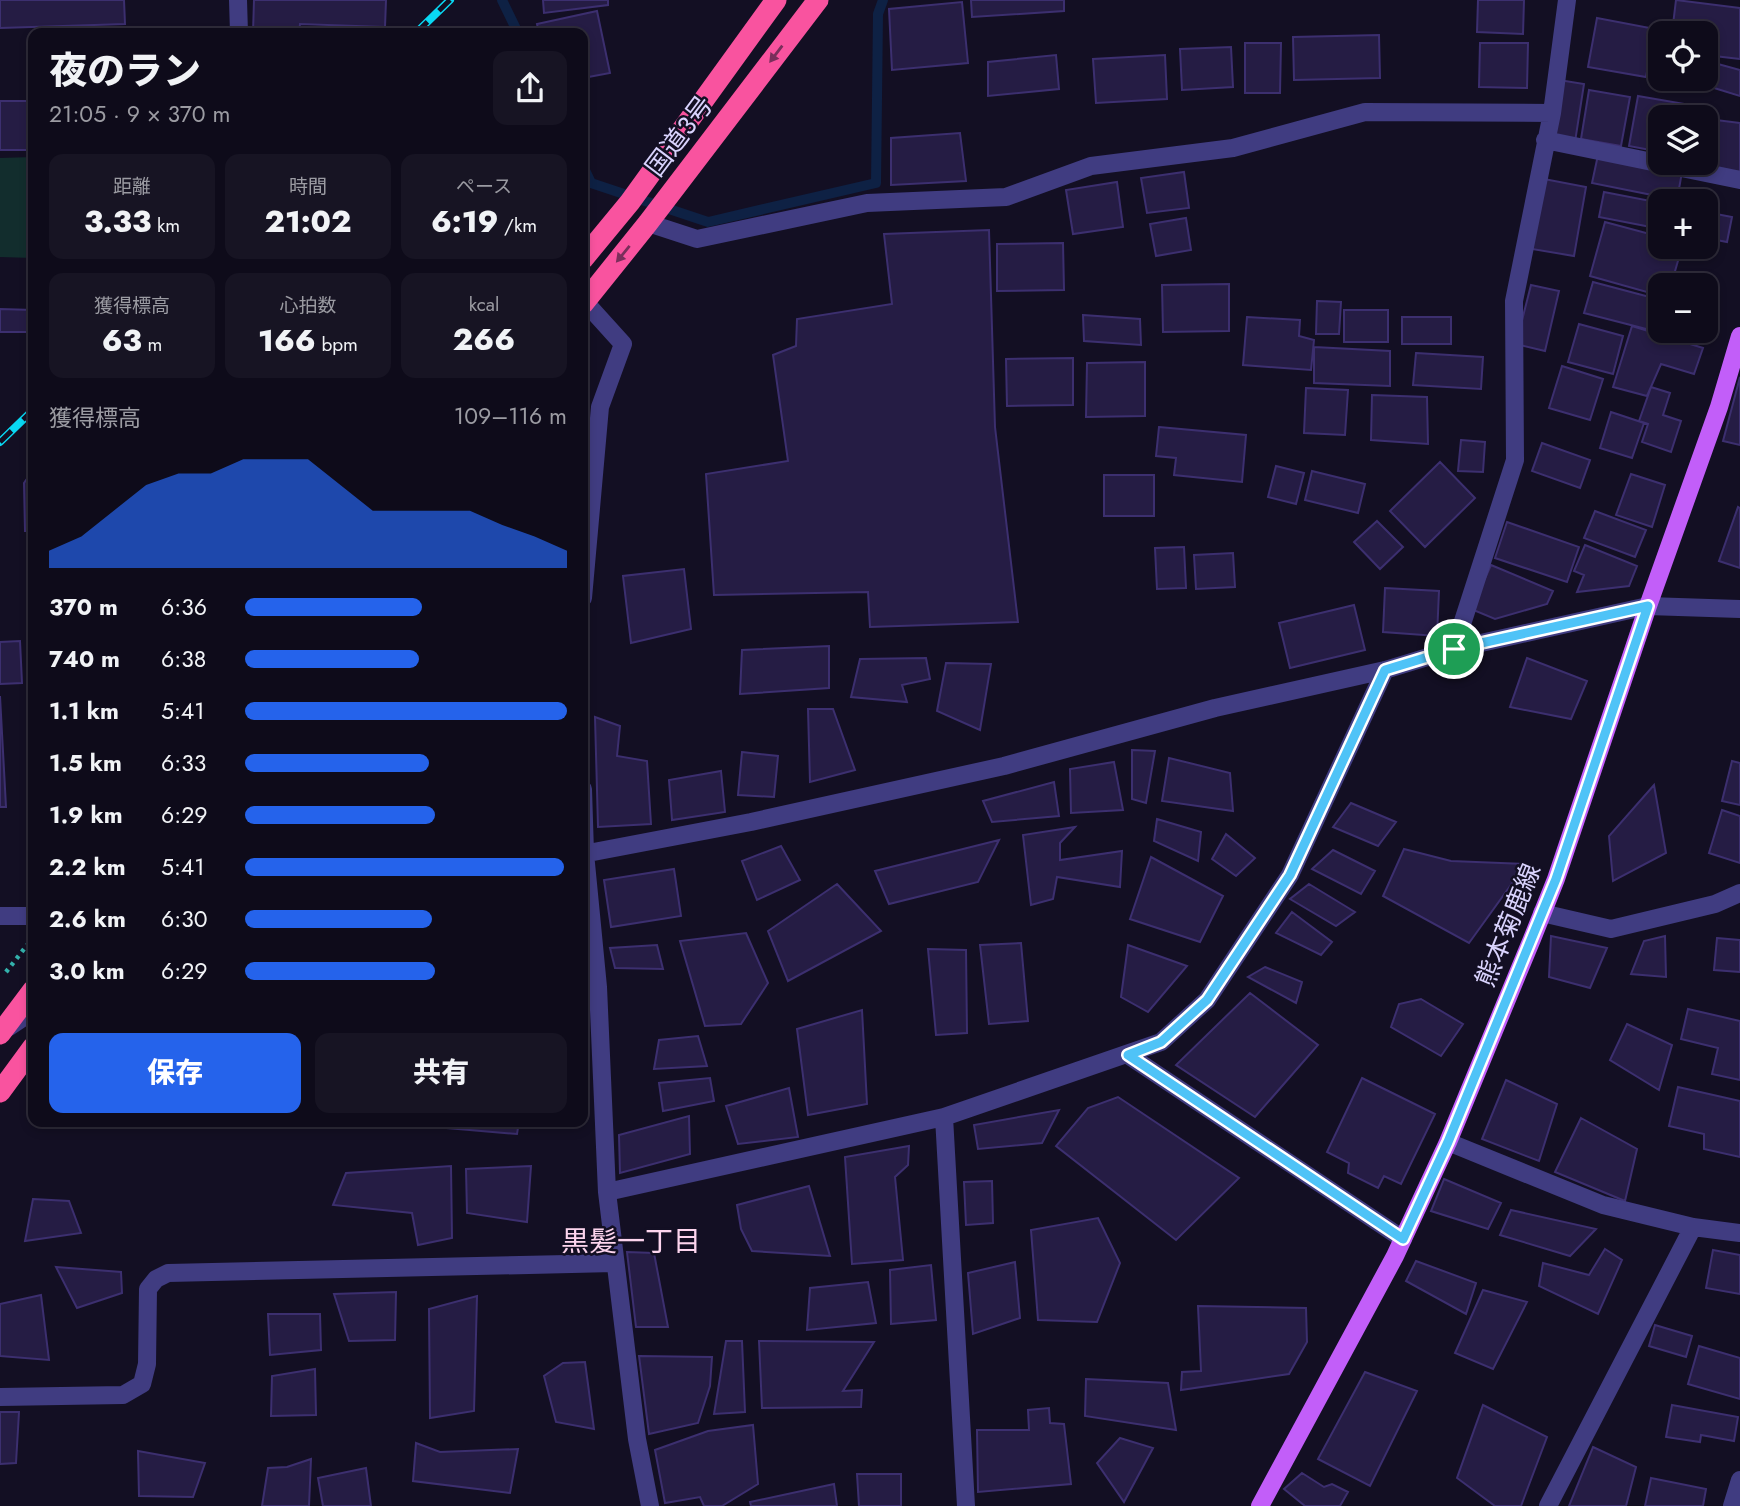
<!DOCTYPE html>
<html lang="ja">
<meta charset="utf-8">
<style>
:root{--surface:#0e0b1a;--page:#171423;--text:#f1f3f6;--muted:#9b9ba2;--line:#2e2b39;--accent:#2563eb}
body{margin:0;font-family:Jost,"Noto Sans JP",sans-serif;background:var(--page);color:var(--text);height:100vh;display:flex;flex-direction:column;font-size:26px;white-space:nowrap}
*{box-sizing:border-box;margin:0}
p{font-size:23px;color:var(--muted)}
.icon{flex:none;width:38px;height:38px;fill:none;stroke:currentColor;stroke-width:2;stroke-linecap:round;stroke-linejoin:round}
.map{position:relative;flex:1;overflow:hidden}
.panel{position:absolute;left:28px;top:28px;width:560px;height:1099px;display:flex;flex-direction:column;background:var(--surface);border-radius:14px;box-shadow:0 4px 10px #0003,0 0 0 2px var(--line)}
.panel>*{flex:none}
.buttons{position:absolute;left:1648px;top:21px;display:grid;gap:14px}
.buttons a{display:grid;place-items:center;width:70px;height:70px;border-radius:14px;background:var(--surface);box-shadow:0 4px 10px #0003,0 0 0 2px var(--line);font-size:35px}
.pin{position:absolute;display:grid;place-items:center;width:60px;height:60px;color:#fff;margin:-30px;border:4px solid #fff;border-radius:50%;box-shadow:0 2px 7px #0007}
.round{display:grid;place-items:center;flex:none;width:74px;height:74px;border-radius:14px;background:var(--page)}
.overview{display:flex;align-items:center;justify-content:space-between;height:119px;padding:0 21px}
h1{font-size:38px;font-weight:800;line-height:52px}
.figures{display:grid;grid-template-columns:repeat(3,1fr);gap:10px;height:119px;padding:7px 21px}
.figures div{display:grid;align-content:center;border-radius:14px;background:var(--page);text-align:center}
.figures b{font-size:30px;font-weight:800}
.figures small{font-size:19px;font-weight:400}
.figures p{font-size:19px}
.chart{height:196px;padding:14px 21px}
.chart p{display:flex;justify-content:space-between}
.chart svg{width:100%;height:126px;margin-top:7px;fill:var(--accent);opacity:.7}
.primary-button{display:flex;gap:14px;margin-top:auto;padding:14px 21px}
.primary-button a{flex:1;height:80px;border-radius:14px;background:var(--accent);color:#fff;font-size:28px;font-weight:800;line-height:80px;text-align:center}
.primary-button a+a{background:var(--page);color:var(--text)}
ul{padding:0 21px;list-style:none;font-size:23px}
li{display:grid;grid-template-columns:112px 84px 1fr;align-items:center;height:52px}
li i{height:18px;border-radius:9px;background:var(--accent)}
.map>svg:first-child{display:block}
</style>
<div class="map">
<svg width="1740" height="1506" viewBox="0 0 1740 1506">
<rect width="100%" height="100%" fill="#130f23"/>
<path fill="#122d2d" d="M33 157V258L0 257V158Z"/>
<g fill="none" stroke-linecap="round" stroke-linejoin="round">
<path stroke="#0e2144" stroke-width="10" d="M502 0 518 33
M583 166 591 183 708 222 876 183 878 14 883 0"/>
</g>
<path fill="#251c44" stroke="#3c2f6f" stroke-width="2" d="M0 0H124L125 24 0 28Z
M254 0H386L385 27 300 24 299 33H253Z
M543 0H608V5L544 13Z
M971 0H1064V11L972 17Z
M1478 0H1524L1523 34 1477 32Z
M1676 0 1740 8V59L1706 55V33H1672Z
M962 2 968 63 892 70 889 9Z
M597 11 610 73 583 78V33H539L537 24Z
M1597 18 1655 29 1646 77 1588 67Z
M1379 35 1380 78 1294 80 1293 37Z
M1245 43H1281L1280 93H1245Z
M1480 43H1528L1527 88 1479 87Z
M1231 47 1233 87 1182 90 1180 49Z
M1056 55 1059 89 988 96V62Z
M1165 55 1167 99 1096 103 1093 59Z
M1661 57V79H1701L1697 91 1654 79Z
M1718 64 1740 70V96L1711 87Z
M1559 80 1584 84 1575 142 1551 139Z
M1589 90 1630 97 1621 146 1581 139Z
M1638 96 1702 107 1700 117H1661V152L1629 146Z
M0 101H33V150H0Z
M1708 119 1740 123V172L1702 167V163H1706Z
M960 133 966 181 891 185V138Z
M1598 155 1682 172 1677 200 1592 183Z
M1184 172 1189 208 1147 213 1141 178Z
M1544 179 1586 187 1574 256 1532 249Z
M1117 182 1123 227 1073 234 1066 190Z
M1604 192 1661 203V229L1599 217Z
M1706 212 1732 217 1727 242 1706 238Z
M1186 218 1191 250 1156 256 1150 224Z
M1605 222 1661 237V247H1682L1671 285H1661V296L1590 276Z
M989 230 995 427 1018 622 870 627 868 592 714 595 706 474 788 461 773 355 796 346 797 319 892 304 884 234Z
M1063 243 1064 290 997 291V244Z
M1593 282 1661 300 1654 331 1584 313Z
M1229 284V331L1163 332 1162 285Z
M1531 285 1559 291 1545 351 1516 344Z
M1317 301 1341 302 1339 334H1316Z
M0 309 33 310V332H0Z
M1344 310H1388V342H1344Z
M1083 315 1140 319 1141 345 1084 341Z
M1247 317 1300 320 1299 336 1314 340 1311 370 1243 365Z
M1402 317H1451V344H1402Z
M1579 324 1623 336 1613 374 1568 362Z
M1632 326 1703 348 1694 374 1661 364 1647 396 1613 387Z
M1314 347 1390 351V386L1314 383Z
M1416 353 1483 357 1481 389 1413 385Z
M1073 358V405L1007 406 1006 359Z
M1145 362V416L1086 417 1087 363Z
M1562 366 1603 379 1590 420 1549 408Z
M1740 377V445L1723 441Z
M1651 387 1670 393 1663 415 1681 421 1671 452 1642 442 1648 424 1639 421Z
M1306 388 1348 390 1345 435 1304 433Z
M1372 395 1427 397 1428 444 1371 440Z
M1611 412 1644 423 1632 458 1600 448Z
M1159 427 1246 435 1242 482 1174 475 1176 458 1156 456Z
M1461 440 1485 442 1483 472 1458 471Z
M1542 443 1590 460 1580 488 1532 471Z
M1440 462 1475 498 1425 547 1390 511Z
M1276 466 1304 473 1296 504 1268 497Z
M33 470V531H25L24 483Z
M1312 471 1365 484 1358 513 1305 500Z
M1631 474 1665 485 1652 527 1616 515Z
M1104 475H1154V516H1104Z
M1738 507 1740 508V568L1719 561Z
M1595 511 1646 530 1635 557 1584 538Z
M1377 521 1403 547 1380 569 1354 542Z
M1507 522 1579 547 1567 582 1495 558Z
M1585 545 1637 566 1629 586 1577 592 1584 575 1574 571Z
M1184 547 1186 588 1157 589 1155 548Z
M1233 553 1235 587 1196 589 1194 555Z
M1491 565 1553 591 1547 604 1495 619 1471 609Z
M684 569 691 629 631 643 623 576Z
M1385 588 1439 591 1437 636 1383 632Z
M1354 605 1365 650 1290 668 1279 623Z
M20 641 22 683 0 684V642Z
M829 646V688L740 694 742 650Z
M926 658 930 679 902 685 907 702 851 697 860 659Z
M1527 658 1587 681 1571 719 1510 707Z
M946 663 991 664 980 730 937 711Z
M0 696 6 807H0Z
M808 709H833L855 770 810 782Z
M595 717 620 726 617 756 647 761 651 824 598 827Z
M1132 750 1155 751 1146 803 1132 799Z
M742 752 778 756 774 797 738 795Z
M1169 758 1230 773 1233 811 1162 801Z
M1732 761 1740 763V805L1722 801Z
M1114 762 1123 810 1071 813 1070 769Z
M721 771 725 812 672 820 669 780Z
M1054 782 1059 816 992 822 983 801Z
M1654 785 1666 853 1613 881 1609 836Z
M1351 803 1396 822 1378 846 1333 827Z
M1722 810 1740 816V863L1709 853Z
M1157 819 1201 832 1198 861 1154 841Z
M1075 827 1060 843V860L1122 851 1120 887 1057 877 1053 899 1031 905 1023 835Z
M1226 834 1255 858 1236 876 1212 859Z
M999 840 978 882 889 904 875 871Z
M781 846 800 880 757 900 742 861Z
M1404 849 1451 861 1526 864 1469 943 1383 896Z
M1333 850 1375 871 1361 894 1312 869Z
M1151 857 1223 896 1200 942 1130 919Z
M674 869 681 916 611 927 604 880Z
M837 884 881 931 788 981 768 931Z
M1309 884 1355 912 1336 926 1290 899Z
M1292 912 1332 942 1321 955 1276 933Z
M746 933 768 983 741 1024 705 1026 680 941Z
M1551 936 1607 948 1590 988 1549 977Z
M1665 936 1666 977 1631 974 1644 941Z
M1717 938 1740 940V972L1714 970Z
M1021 943 1028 1021 989 1024 980 945Z
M657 945 663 969 615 968 610 948Z
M1128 945 1187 966 1148 1012 1121 997Z
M928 949 966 950 967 1033 936 1035Z
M1265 967 1302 982 1296 1003 1248 977Z
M1250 993 1318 1045 1255 1117 1176 1065Z
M1421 999 1463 1024 1441 1056 1391 1027 1399 1004Z
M1688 1009 1740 1021V1080L1712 1074 1718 1048 1681 1039Z
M862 1010 867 1104 808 1115 797 1029Z
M1627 1024 1672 1045 1659 1090 1610 1060Z
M698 1036 707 1066 654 1069 659 1040Z
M710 1078 714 1101 663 1111 659 1083Z
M1362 1078 1435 1114 1401 1184 1384 1176 1378 1188 1348 1173 1349 1163 1327 1152Z
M1506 1080 1557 1104 1539 1161 1482 1139Z
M1678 1087 1740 1101V1157L1704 1149V1134L1669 1126Z
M789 1088 798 1137 738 1144 726 1106Z
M1118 1097 1239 1178 1176 1240 1056 1146 1088 1108Z
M1059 1110 1042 1143 978 1149 974 1125Z
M689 1116 690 1154 620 1173 619 1135Z
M1581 1118 1637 1149 1625 1201 1555 1172Z
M425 1122H519L517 1134 424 1126Z
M909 1146 908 1165 895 1177 903 1260 852 1264 845 1157Z
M451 1166 452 1238 418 1245 412 1213 333 1205 346 1173Z
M531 1166 527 1222 467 1213 466 1169Z
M1444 1179 1501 1203 1488 1229 1431 1211Z
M992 1181 993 1223 966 1225 964 1182Z
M809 1186 830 1256 752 1251 741 1229 737 1205Z
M33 1199 69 1201 81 1233 25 1241Z
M1511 1210 1596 1229 1570 1256 1500 1235Z
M1098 1218 1120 1263 1097 1322 1038 1320 1031 1230Z
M1605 1249 1622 1260 1598 1314 1539 1286 1543 1263 1589 1275Z
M1713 1250 1740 1255V1294L1706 1288Z
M627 1252 654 1253 668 1327H636Z
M1416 1261 1476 1283 1466 1314 1406 1281Z
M1015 1262 1020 1318 973 1334 968 1273Z
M931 1265 936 1320 891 1324 890 1270Z
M56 1267 121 1272 122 1293 77 1308Z
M868 1282 876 1323 807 1330 810 1288Z
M1483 1290 1527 1302 1493 1369 1455 1353Z
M396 1292 395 1340 349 1341 334 1294Z
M41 1295 49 1360 0 1356V1304Z
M477 1296 474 1411 430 1418 429 1309Z
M1198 1306 1306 1308 1307 1342 1289 1374 1181 1390 1182 1372 1201 1371Z
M268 1314H320L321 1350 270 1355Z
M1655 1325 1692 1336 1686 1357 1649 1346Z
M726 1341H742L745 1412 714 1414Z
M759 1341 874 1342 843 1391 862 1390 861 1407 762 1408Z
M1699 1346 1740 1358V1399L1688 1384Z
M639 1356 712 1357 710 1386 698 1423 649 1434Z
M585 1362 594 1429 556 1422 544 1376 563 1363Z
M315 1369 316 1415 271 1416 272 1376Z
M1365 1372 1417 1391 1370 1486 1318 1459Z
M1086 1379 1168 1383 1176 1430 1085 1416Z
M1483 1405 1547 1437 1521 1506H1495L1457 1478Z
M1672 1405 1738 1417 1734 1441 1701 1435 1700 1442 1666 1437Z
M1049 1408 1050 1423 1064 1424 1071 1484 978 1492 977 1430H1029L1028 1410Z
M0 1412H19L16 1463 0 1464Z
M753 1425 758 1484 722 1506H704L700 1497 665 1503 655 1450 708 1431Z
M1120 1438 1153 1448 1124 1502 1097 1463Z
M416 1443 440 1452 518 1449 510 1493 413 1481Z
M1593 1447 1636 1467 1626 1506H1569Z
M138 1451 205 1463 193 1497 139 1496Z
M311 1459 309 1506H262L268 1468 287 1467Z
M366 1468 371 1506H323L318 1478Z
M1302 1473 1324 1487 1332 1484 1348 1492 1340 1506H1305L1284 1489Z
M857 1474H901V1506H859Z
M1651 1478 1706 1489 1703 1506H1645Z
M834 1484 837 1506H751L750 1502Z"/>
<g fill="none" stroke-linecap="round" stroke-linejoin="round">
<path stroke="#33b1ac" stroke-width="4.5" stroke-dasharray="3.5 5" stroke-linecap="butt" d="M6 972 32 939"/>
<path stroke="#403c81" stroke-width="18" d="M238 0 239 33
M1545 140 1740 180
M648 223 697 239 867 203 1006 197 1091 166 1233 148 1365 112 1552 113
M583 598 600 407 623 344 585 302
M1454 649 1515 460 1514 301 1552 113 1567 0
M583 789 585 853 598 987 607 1192 637 1439 650 1506
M583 854 751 822 1004 766 1215 708 1385 670 1454 649 1648 606 1740 609
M1542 913 1611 929 1715 904 1740 893
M0 916H33
M9 1027 33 1011
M1128 1055 1403 1239
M944 1117 966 1506
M1448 1142 1603 1205 1693 1227 1740 1233
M607 1192 944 1117 1161 1042 1207 1000 1290 875 1385 670
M0 1397 123 1395 142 1384 147 1364 148 1289 156 1279 168 1273 614 1263
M1548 1506 1693 1227
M1732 1506 1740 1480"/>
<path stroke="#c25ef9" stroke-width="18" d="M1260 1506 1395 1256 1448 1142 1532 939 1556 879 1648 606 1719 407 1740 336"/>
<path stroke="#f9539f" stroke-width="21" d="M583 259 630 202 776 0
M583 304 648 223 818 0
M0 1034 33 990
M0 1092 33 1047"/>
<defs>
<path id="rail" d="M416 33 450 0
M0 442 33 410"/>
</defs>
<use href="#rail" stroke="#09d8f3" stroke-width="8"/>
<use href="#rail" stroke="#130f23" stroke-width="5" stroke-dasharray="16" stroke-linecap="butt"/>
</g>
<defs><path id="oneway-solid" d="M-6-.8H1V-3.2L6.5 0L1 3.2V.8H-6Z" transform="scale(1.75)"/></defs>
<g fill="#7a2e5b">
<use href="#oneway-solid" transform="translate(776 54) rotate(127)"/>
<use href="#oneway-solid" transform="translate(623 254) rotate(129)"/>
</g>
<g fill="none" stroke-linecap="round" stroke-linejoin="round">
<defs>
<path id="route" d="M1648 606 1556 879 1448 1142 1403 1239 1128 1055 1161 1042 1207 1000 1290 875 1385 670 1454 649Z"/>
</defs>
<use href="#route" stroke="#fff" stroke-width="14"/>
<use href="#route" stroke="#4fc3f7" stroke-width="9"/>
</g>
<g text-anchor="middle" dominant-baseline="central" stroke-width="5" stroke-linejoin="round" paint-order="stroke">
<g font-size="26" fill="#d9d3fd" stroke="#130f23">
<text transform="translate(679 136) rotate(-53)">国道3号</text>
<text transform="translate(1508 925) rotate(-68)">熊本菊鹿線</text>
</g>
<g font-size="28" fill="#fdd5ee" stroke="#130f23">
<text x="631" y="1241">黒髪一丁目</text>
</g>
</g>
</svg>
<div class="buttons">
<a><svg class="icon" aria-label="locate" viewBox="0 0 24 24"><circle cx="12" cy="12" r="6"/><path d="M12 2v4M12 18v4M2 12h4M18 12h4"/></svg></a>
<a><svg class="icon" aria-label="layers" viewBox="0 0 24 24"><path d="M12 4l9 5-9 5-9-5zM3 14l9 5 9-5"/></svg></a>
<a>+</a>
<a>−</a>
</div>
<div class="pin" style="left:1454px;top:649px;background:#1e9e55"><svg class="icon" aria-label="arrive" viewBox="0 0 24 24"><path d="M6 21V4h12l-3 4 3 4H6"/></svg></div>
<section class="panel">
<div class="overview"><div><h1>夜のラン</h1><p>21:05 · 9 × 370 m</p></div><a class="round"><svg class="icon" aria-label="share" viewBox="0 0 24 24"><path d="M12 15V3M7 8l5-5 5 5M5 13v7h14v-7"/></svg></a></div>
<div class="figures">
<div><p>距離</p><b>3.33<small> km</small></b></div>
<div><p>時間</p><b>21:02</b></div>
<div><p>ペース</p><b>6:19<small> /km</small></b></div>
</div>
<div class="figures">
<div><p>獲得標高</p><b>63<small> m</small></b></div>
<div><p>心拍数</p><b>166<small> bpm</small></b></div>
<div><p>kcal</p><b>266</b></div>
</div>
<div class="chart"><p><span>獲得標高</span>109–116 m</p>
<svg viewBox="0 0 160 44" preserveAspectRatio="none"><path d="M0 44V38L10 33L20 24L30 15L40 11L50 11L60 6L70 6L80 6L90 15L100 24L110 24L120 24L130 24L140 29L150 33L160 38V44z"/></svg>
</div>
<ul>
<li><b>370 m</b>6:36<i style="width:55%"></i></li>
<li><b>740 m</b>6:38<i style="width:54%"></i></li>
<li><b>1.1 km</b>5:41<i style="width:100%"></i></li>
<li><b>1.5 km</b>6:33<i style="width:57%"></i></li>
<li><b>1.9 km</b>6:29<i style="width:59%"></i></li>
<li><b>2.2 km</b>5:41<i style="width:99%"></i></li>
<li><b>2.6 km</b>6:30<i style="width:58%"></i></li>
<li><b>3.0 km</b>6:29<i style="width:59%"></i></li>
</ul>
<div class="primary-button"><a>保存</a><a>共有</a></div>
</section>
</div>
